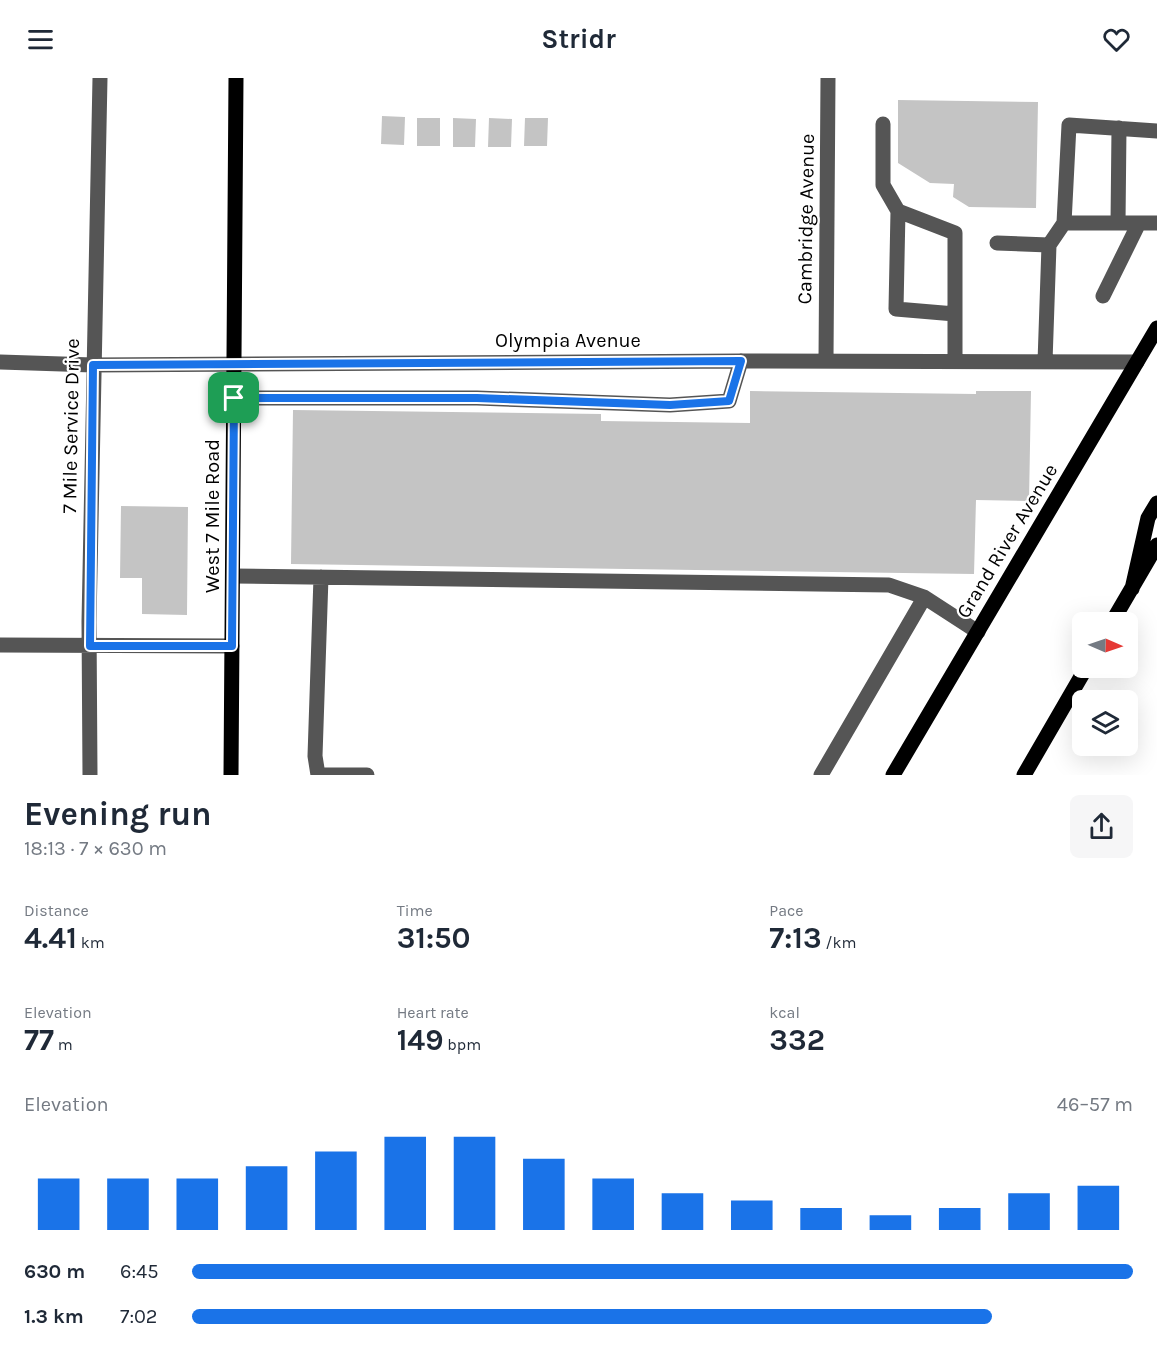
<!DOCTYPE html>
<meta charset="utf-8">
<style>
:root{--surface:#fff;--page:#f6f6f7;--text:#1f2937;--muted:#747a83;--accent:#1a73e8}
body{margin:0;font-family:Karla,sans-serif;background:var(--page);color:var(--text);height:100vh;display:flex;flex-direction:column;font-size:22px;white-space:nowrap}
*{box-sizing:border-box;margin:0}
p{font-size:20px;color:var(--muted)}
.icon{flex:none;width:33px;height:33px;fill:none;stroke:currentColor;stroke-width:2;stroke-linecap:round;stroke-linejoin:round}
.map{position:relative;height:697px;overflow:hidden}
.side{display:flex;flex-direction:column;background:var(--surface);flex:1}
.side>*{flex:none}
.needle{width:39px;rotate:92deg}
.fabs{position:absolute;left:1072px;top:534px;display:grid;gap:12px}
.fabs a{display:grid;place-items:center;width:66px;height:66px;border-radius:9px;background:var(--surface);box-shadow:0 6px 24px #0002;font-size:30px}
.pin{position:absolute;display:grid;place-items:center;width:51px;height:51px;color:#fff;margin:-26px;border-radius:12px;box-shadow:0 3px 9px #0006}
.round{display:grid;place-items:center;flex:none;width:63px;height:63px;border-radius:9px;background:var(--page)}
.headline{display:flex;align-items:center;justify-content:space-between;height:102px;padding:0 24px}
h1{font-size:33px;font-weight:700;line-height:45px}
.stats{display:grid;grid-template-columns:repeat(3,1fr);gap:9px;height:102px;padding:6px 24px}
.stats div{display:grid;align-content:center}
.stats b{font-size:30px;font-weight:700}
.stats small{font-size:16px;font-weight:400}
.stats p{font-size:16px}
.chart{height:168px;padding:12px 24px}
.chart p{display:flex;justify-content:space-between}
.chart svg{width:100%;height:108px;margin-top:6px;stroke:var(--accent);stroke-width:6}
ul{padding:0 24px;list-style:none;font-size:20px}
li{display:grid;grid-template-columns:96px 72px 1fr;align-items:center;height:45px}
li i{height:15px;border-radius:8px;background:var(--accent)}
header{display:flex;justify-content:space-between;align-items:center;height:78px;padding:0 24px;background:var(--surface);font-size:27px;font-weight:700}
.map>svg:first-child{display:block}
</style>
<header><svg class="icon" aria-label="menu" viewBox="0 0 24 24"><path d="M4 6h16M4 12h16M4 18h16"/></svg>Stridr<svg class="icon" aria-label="heart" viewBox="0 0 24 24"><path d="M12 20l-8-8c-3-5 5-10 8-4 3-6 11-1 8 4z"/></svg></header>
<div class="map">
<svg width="1157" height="697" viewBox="0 0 1157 697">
<rect width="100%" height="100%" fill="#fff"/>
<path fill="#c4c4c4" d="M898 22 1038 24 1036 130 969 129 953 119 954 106 930 105 898 85Z
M382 38 405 39 404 67 381 66Z
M417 40H440V68H417Z
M453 40 476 41 475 69H453Z
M489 40 512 41 511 69H488Z
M525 40H548L547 68H524Z
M750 313 976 316V313H1031L1029 423 976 422 974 496 291 486 293 332 601 336V343L750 345Z
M121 428 188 429 187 537 142 536V500H120Z"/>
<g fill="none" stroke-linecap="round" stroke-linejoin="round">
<path stroke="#555" stroke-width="15" d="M883 46V107L898 133
M1064 145 1069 47 1157 53
M1118 145 1119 50
M997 165 1049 167
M1103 218 1139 145
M826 282 828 0
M955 283V155L898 133 896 231 955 236
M0 284 93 287 741 283 1137 284
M1045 284 1049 167 1064 145H1157
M234 320H477L670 327 729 323 741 283
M233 498 889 507 924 519 978 554
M321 499 315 678 318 697H367
M0 567 232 568
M90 697 89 544 100 0
M821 697 924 520"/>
<path stroke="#000" stroke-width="15" d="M1132 511 1148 440 1157 425
M1112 544 1157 467
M231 697 236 0
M893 697 1157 250
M1024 697 1086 590"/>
</g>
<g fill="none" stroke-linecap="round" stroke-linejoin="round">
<defs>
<path id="route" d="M741 283 729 323 670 327 477 320H234L232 568H90L93 287Z"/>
</defs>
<use href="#route" stroke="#fff" stroke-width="12"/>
<use href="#route" stroke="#1a73e8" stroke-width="8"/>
</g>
<g text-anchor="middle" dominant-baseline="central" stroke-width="4.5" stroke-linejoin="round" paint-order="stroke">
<g font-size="20" fill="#000" stroke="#fff">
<text transform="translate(806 141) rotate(-89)">Cambridge Avenue</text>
<text x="568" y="262">Olympia Avenue</text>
<text transform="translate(71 348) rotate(-89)">7 Mile Service Drive</text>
<text transform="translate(212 438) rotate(-90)">West 7 Mile Road</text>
<text transform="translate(1007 463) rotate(-59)">Grand River Avenue</text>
</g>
</g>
</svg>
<div class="fabs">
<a><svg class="needle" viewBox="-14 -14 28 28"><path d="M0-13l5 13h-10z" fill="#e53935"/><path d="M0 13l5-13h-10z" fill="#747a83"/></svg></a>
<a><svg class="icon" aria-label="layers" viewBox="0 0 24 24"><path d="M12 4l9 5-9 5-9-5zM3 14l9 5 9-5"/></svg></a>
</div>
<div class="pin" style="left:234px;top:320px;background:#1e9e55"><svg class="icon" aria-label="arrive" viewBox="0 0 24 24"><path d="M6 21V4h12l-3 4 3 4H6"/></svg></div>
</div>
<section class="side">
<div class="headline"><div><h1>Evening run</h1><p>18:13 · 7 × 630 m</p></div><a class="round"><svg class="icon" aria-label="share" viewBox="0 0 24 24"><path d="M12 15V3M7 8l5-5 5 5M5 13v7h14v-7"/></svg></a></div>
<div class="stats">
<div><p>Distance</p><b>4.41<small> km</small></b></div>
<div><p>Time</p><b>31:50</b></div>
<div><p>Pace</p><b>7:13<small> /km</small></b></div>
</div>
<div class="stats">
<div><p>Elevation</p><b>77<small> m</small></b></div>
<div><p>Heart rate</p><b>149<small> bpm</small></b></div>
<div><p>kcal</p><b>332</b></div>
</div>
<div class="chart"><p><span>Elevation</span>46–57 m</p>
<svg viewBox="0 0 160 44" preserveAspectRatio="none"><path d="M5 44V23M15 44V23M25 44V23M35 44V18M45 44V12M55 44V6M65 44V6M75 44V15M85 44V23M95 44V29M105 44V32M115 44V35M125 44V38M135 44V35M145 44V29M155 44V26"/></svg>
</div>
<ul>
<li><b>630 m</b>6:45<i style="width:100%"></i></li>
<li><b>1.3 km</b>7:02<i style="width:85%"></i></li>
</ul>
</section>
